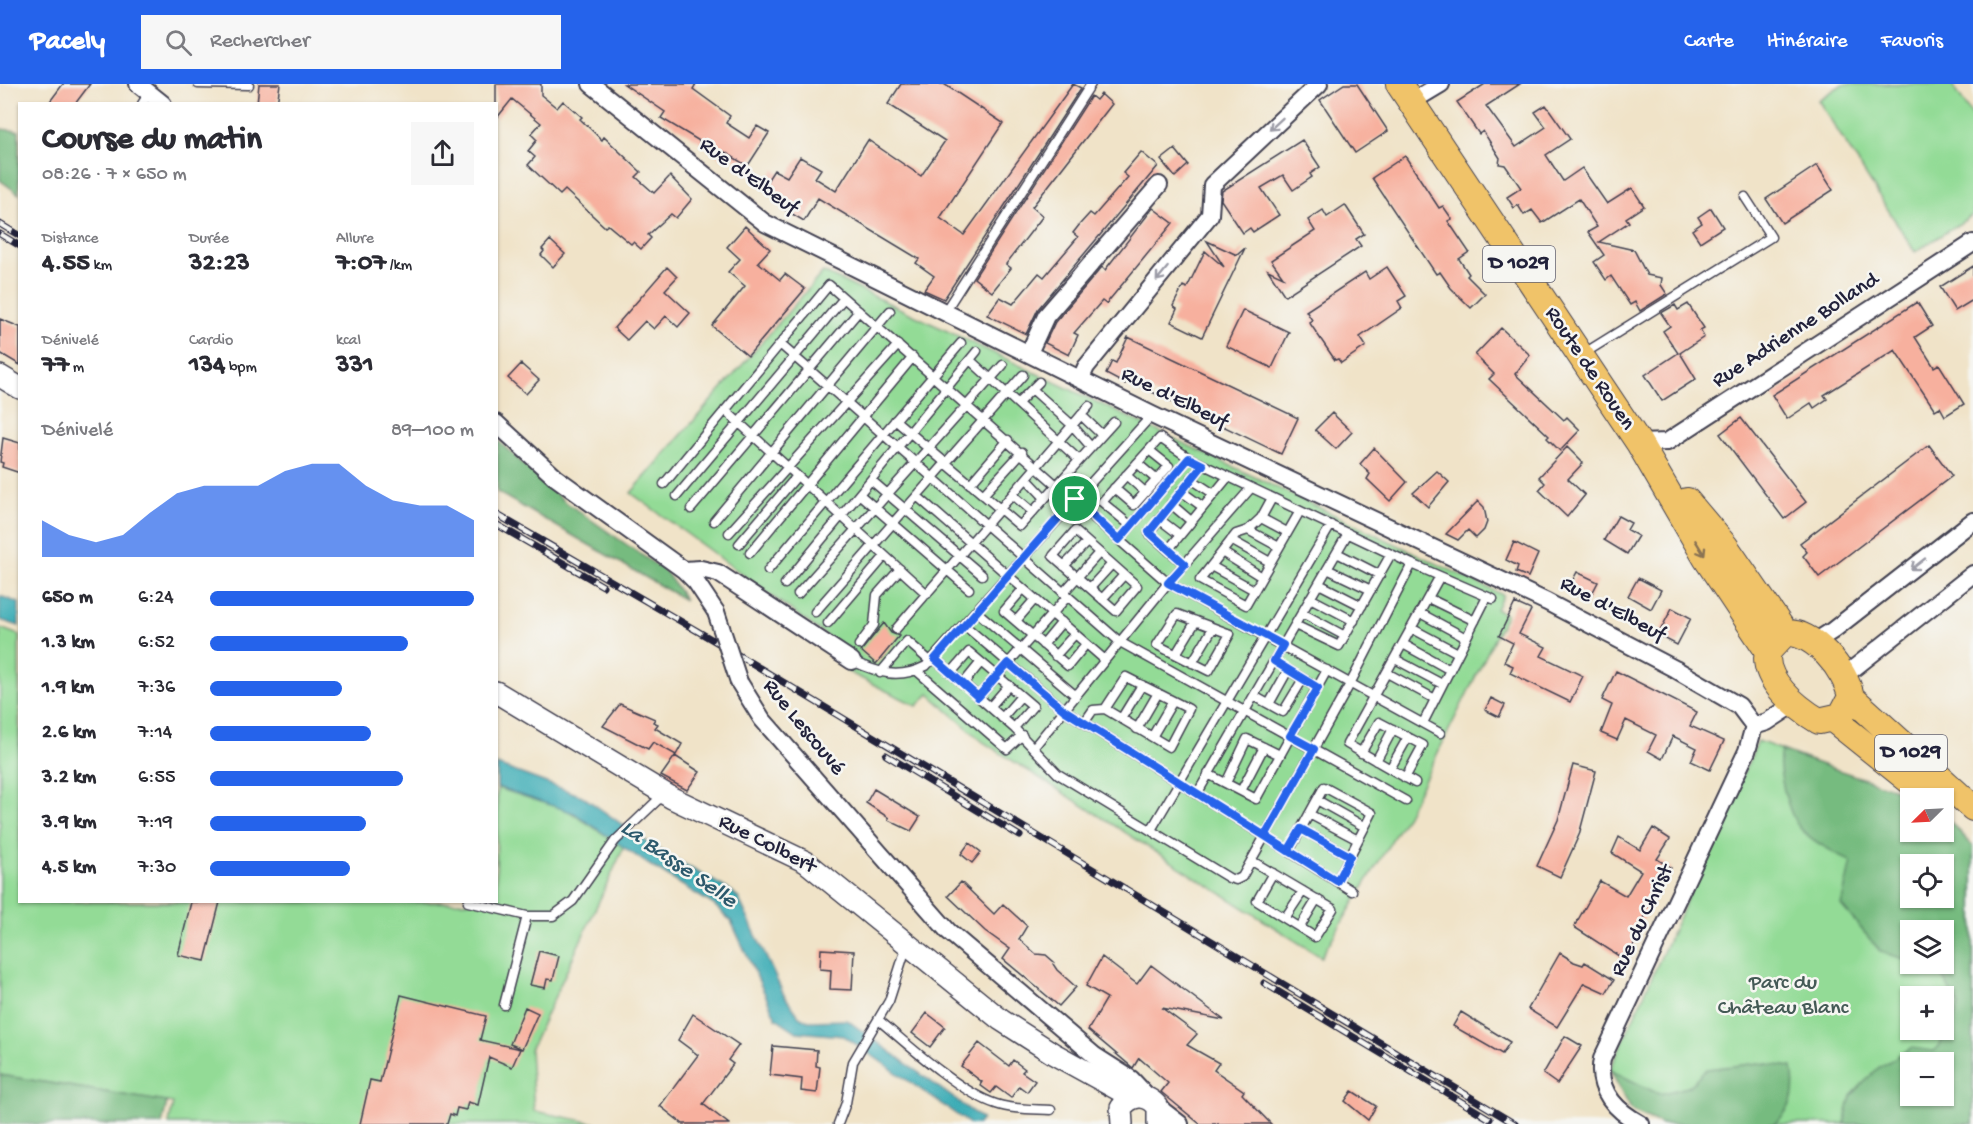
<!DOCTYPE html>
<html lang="fr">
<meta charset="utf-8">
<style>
:root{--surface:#fff;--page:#f7f7f7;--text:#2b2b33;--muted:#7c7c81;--accent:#2563eb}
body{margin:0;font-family:"Gochi Hand",sans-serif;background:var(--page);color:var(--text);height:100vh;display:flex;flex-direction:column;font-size:22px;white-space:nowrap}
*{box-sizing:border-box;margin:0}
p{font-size:20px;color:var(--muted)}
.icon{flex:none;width:33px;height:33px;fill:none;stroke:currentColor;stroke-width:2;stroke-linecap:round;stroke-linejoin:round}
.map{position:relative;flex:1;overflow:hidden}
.panel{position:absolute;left:18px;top:18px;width:480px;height:801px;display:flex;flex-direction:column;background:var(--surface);border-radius:0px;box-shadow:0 2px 4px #0004}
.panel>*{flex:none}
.needle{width:39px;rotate:246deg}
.buttons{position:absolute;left:1900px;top:704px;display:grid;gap:12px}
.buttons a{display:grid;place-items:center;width:54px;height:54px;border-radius:0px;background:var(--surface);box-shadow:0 2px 4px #0004;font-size:30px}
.pin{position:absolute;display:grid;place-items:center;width:51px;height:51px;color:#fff;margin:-26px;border:3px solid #fff;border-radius:50%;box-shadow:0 2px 6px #0007}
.round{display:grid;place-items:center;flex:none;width:63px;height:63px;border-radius:0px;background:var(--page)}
.summary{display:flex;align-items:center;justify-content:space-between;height:102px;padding:0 24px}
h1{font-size:33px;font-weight:800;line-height:45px}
.stats{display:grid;grid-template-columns:repeat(3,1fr);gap:9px;height:102px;padding:6px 24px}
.stats div{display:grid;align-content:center}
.stats b{font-size:26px;font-weight:800}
.stats small{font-size:16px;font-weight:400}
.stats p{font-size:16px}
.chart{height:168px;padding:12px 24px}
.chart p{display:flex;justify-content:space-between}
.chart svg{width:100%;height:108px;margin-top:6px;fill:var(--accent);opacity:.7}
ul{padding:0 24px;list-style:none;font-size:20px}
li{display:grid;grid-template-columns:96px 72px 1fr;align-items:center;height:45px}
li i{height:15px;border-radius:8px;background:var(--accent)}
header{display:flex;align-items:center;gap:36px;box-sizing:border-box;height:84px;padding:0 30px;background:var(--accent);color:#fff}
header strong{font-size:28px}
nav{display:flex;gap:33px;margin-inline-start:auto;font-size:21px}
.search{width:420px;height:54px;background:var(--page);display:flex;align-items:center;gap:15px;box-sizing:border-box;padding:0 21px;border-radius:0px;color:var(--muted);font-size:22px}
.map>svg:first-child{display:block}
</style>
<header>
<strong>Pacely</strong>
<div class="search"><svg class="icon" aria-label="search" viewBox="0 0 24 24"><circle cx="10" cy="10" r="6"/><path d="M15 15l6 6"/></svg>Rechercher</div>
<nav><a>Carte</a><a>Itinéraire</a><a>Favoris</a></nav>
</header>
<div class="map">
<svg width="1973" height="1040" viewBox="0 0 1973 1040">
<rect width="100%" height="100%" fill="#f6f6f2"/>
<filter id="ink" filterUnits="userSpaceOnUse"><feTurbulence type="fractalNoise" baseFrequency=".0167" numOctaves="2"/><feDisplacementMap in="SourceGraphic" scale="12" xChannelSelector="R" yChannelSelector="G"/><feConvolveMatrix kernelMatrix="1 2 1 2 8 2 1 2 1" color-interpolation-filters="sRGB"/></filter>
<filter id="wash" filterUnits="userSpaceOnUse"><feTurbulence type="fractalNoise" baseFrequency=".008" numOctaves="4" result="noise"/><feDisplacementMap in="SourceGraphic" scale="24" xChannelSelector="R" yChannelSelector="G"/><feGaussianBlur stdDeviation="1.35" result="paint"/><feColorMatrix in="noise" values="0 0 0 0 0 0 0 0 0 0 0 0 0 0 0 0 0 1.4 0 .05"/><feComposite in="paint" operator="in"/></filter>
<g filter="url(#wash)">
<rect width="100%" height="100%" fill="#f0e3c8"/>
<path fill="#93db96" stroke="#5a7e68" stroke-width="1.5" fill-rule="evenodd" d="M1843 0H1952L1973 33V131L1915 168 1818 16Z
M823 188 1503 511 1496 525 1506 531 1407 731 1321 873 983 658 929 610 917 622 846 587 854 572 631 409Z
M0 544 19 551 20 818H496L497 704 567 726 624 763 530 966 534 1027 599 1040H169L173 1019 0 991Z
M1758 657 1911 714V747H1944V731L1973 762V1040H1662L1610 986ZM1911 780H1944V813H1911ZM1911 846H1944V879H1911ZM1911 912H1944V945H1911ZM1911 978H1944V1011H1911Z"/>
<path fill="#76bb7f" stroke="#4c6e5d" stroke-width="1.5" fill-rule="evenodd" d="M0 45 19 47V110L0 96Z
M497 356 564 417 666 488 685 516 497 408Z
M1781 667 1922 714H1911V747H1944V731L1973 762V1040H1844L1851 1012 1878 984 1911 964 1934 967 1950 947 1959 921 1939 887 1918 879H1944V846H1911V877L1881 868 1841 821 1851 778C1835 768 1812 758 1800 744 1788 730 1776 684 1781 667ZM1911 780H1944V813H1911ZM1911 978H1944V1011H1911Z
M1759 979 1792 983C1796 1007 1794 1024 1774 1040H1662L1632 1027 1610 986 1659 1010 1688 1003 1707 985Z
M0 991 167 1018 162 1040H0Z"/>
<path fill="#3bacb5" stroke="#2e6778" stroke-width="1.5" d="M0 512 19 519V542L0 536Z
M497 681 582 712 654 763 733 808 739 815 784 911 799 932 808 937 847 936 982 1035 978 1040H970L844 952 797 948 776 934 731 837 714 821 648 780 574 729 497 703Z"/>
<g id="blocks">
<path fill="#f7b09e" d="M63 0H90L75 20H48Z
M259 0H280L277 20H257Z
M496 0H541V11L557 24 563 17 582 33 580 35 602 56 604 53 641 88 636 93 654 109 670 92 692 115 676 134 671 130 648 151 651 154 641 165 633 158 631 160 608 141 605 143 565 106 560 111 528 81 535 73 528 67 537 56 531 50 541 39 512 15 496 35Z
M624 0H696L693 5 730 32 726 39 749 54 757 42 769 49 749 80H744L725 68 721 74 709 66 711 64 661 34 665 28Z
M901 0H944L1003 39 940 134 964 151 1073 0 1081 4 944 215 924 206 934 192 916 179 919 175 818 114 804 137 782 124 787 117 763 103 774 86 787 93 800 73 821 85 815 94 836 107 868 56 921 92 945 57 888 20Z
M1344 0H1357L1388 47 1355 69 1320 16Z
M1485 0H1520L1486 22 1516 63 1546 43 1535 28 1546 21 1570 55 1546 71 1563 97 1582 84 1607 120 1632 104 1644 122 1626 134 1629 138 1599 158 1634 166 1647 191 1662 194 1661 201 1667 210 1640 227 1635 218 1630 221 1611 192 1606 196 1594 178 1604 171 1588 148 1597 143 1579 115 1542 139 1532 126 1524 131 1518 121 1514 124 1507 113 1521 104 1505 81 1499 80 1500 74 1483 47 1479 50 1457 18Z
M1101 10 1112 20 1032 123 1043 132 1006 180 1011 184 992 208 974 194 1091 12 1096 16Z
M1302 56 1320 83 1310 90 1312 93 1293 106 1283 91 1261 104 1279 131 1253 148 1250 144 1243 149 1221 116 1222 107Z
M1175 65 1188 81 1175 93 1161 76Z
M1141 68 1158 82 1038 225 1026 250 987 231 1000 213 1013 220 1039 189 1044 193 1078 153 1073 149 1080 140 1090 129 1094 132 1128 93 1123 89Z
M1405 72 1439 124 1443 122 1452 135 1448 137 1469 168 1459 175 1469 190 1467 192 1485 210 1471 224 1451 204 1440 188 1436 190 1372 94Z
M1817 81 1833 106 1782 139 1766 115Z
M1345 121 1364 150 1356 155 1361 162 1285 212 1268 186 1283 193 1271 176 1315 147 1308 136 1323 126 1327 133Z
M1153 124 1173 139 1106 220 1102 217 1074 249 1078 251 1069 271 1045 259 1055 238 1102 183 1105 186Z
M1711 124 1723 143 1700 158 1692 146 1702 139 1698 133Z
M745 142 770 165 758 178 780 196 785 190 805 205 748 272 712 242 745 202 728 188 740 175 727 163Z
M550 156 565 170 553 183 541 171 544 167 542 165Z
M1207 157 1237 171 1245 164 1202 253 1171 238 1177 225 1173 222 1183 202 1187 204 1205 167 1224 183Z
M1973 182V216L1955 227 1940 203Z
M667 183 677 193 665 206 690 229 678 243 666 232 654 245 645 237 627 256 614 244Z
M1387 183 1406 212 1398 217 1402 224 1360 253 1366 262 1341 279 1338 275 1335 276 1309 238 1312 236 1306 227 1365 188 1369 195Z
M1917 218 1932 242 1915 253 1934 283 1939 280 1964 320 1945 332 1940 323 1935 326 1895 266 1824 311 1827 315 1814 324 1811 319 1787 335 1772 311Z
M1688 220 1704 244 1700 246 1704 253 1680 269 1696 295 1662 317 1645 291 1678 269 1663 247 1670 242 1661 229 1675 221 1678 226Z
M1243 226 1289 248 1272 284 1226 262Z
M0 235 20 243V281L0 269Z
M1501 244 1530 271 1515 290 1564 336 1567 333 1580 346 1560 367 1547 354 1549 352 1489 295 1494 290 1475 271Z
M1128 253 1298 334 1281 370 1127 296 1125 300 1106 290 1112 277 1116 279Z
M521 280 539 296 526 310 508 294Z
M1332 329 1352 348 1336 365 1315 346Z
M1741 334 1806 418 1784 435 1720 350Z
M3 354 20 359V389L2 383 3 379 0 378Z
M1929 361 1952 392 1819 493 1803 472 1807 468 1800 459Z
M1567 363 1583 379 1568 395 1585 411 1567 433 1539 406 1545 399 1539 393Z
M1374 364 1407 398 1390 417 1367 395 1370 390 1360 380Z
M1437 387 1449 398 1428 423 1413 409Z
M1478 417 1484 423 1487 438 1484 446 1476 454 1468 446 1458 456 1446 450Z
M1618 432 1631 439 1627 446 1638 452 1627 470 1604 456Z
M1514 458 1538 470 1528 493 1516 488 1518 482 1506 476Z
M1577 488 1598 498 1588 517 1567 507Z
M1638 494 1661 506 1651 525 1628 512Z
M1515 519 1531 526 1519 550 1546 563 1541 572 1583 592 1570 618 1510 589 1513 582 1504 578 1513 559 1499 552Z
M1672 524 1691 534 1677 561 1658 551Z
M884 539 891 549 899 552 876 580 861 567Z
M1616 587 1697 628 1690 642 1724 657 1710 686 1691 677 1697 664 1673 652 1662 675 1648 667 1656 651 1626 636 1617 656 1601 649 1612 621 1602 616Z
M1491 614 1505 621 1499 633 1485 626Z
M620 620 655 635 653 638 658 640 655 644 682 660 676 671 653 658 648 665 603 642Z
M675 672 700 688 687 706 661 692Z
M1573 681 1596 687 1579 751 1560 793 1537 782 1558 736Z
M874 705 920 733 911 747 888 736 889 734 866 719Z
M1653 744 1670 755 1657 775 1671 784 1644 827 1647 829 1636 847 1640 850 1625 876 1574 843 1600 797 1626 812 1641 787 1612 769 1619 753 1640 766Z
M969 759 981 768 972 779 961 770Z
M961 798 994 830 1003 820 1027 842 1019 855 1036 870 1046 871 1054 878 1053 880 1057 886 1076 903 1059 922 1003 875 1010 865 985 847 948 812Z
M191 818H220L205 877 178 871Z
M821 865 854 867 852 906 830 905 831 886 820 885Z
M539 867 559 872 553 896 547 895 545 904 530 901Z
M1560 869 1574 878 1583 881 1585 878 1614 896 1606 909 1584 899 1557 943 1528 925Z
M1102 873 1137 900 1151 881 1224 936 1162 924 1197 950 1187 961 1219 979 1214 986 1244 1007 1242 1010 1271 1040H1200L1161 1008 1168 999 1139 974 1133 984 1088 946 1107 914 1086 902Z
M401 911 486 932 480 956 520 965 512 983 489 973 478 1021 468 1018 466 1026 457 1024 455 1032 450 1030 447 1040H360L370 996 380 998Z
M525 923 538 929 522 965 510 960Z
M1461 928 1510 958 1502 970 1453 942Z
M927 929 945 943 930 963 912 949Z
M693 930 739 961 728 976 733 980 703 1020 729 1040H683L660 1022 698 971 678 956Z
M1565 952 1582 962 1557 1000 1543 990Z
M979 959 1009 982 1013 976 1025 985 1022 988 1035 997 1027 1008 1019 1002 1011 1014 996 1003 991 1009 980 1001 982 998 961 982Z
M773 962 817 966 816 982 820 983 817 1009 801 1007 802 995 770 991Z
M1352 1007 1376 1022 1368 1036 1345 1017Z"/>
</g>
</g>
<g filter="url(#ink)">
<use href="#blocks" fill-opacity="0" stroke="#413f50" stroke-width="1.5"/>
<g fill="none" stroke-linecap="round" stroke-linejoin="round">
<defs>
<path id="service" d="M198 0 249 1
M142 20 149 9
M944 229 1091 0
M780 260 1120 558 1406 717
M1583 270 1771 153 1745 113
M970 276 1079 376
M1032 305 1072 341 1091 363
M1018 319 1039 298
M725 326 927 510
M1081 331 1102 351
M895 336 1020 442 1114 338
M1137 379 1157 396
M1203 381 1149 449 1168 466 1228 393
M1126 391 1145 408
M1027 395 1045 414
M1191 395 1214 410
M871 396 982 491
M664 400 829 201 1168 499 1440 649
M970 400 1008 356
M1114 404 1134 421 1169 382 1149 366
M1181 407 1203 423
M859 410 969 505
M983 411 1022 368
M1013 411 1033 428
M677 412 844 214
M917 412 1105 576
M1272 414 1261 434 1248 446 1236 450 1200 496 1246 521 1300 427
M1171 420 1191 437
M691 425 859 227
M1261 434 1287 448
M1159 435 1180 451
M714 437 890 227
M1131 442 1102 418 1160 354 1189 374
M1248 446 1279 463
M1075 447 1137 502 1116 527 1053 472Z
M729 449 898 261
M1231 456 1270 478
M739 460 797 392
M1168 466 1185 480
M1222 468 1262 493
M750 469 913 273
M1337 469 1380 491
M1412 480 1493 515
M1064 482 1087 458
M1211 482 1254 506
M1327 485 1371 506
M768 486 961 259
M785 500 977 267
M1319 500 1362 522
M1090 504 1112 480
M1023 505 1004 527 1068 582 1086 560
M1063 509 1099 469
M798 510 1003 281
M1310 514 1354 537
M1428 514 1475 537
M1102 515 1124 491
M976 527 1076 612
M815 528 1023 291
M1302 529 1345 552
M1420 529 1466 554
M1177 530 1230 550 1209 587 1157 561Z
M1016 537 1035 515
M828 539 885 472
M964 541 1064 626 1352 807
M1295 541 1339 562 1391 470
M1411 544 1458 569
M896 545 1089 322
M1403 560 1450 586
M859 561 874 541 877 511 900 485
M1043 561 1062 538
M1176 570 1196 537
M1055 572 1075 550
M935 575 1014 644 1058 690 1229 794 1236 796 1242 793 1350 600 1412 480 1189 374 1119 456
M1395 575 1442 600
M852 577C879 589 898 596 926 582L1152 331
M1192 579 1213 544
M917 587 1007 665 1022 651
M880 589 907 557 931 578
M951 589 969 568 1033 622 1014 644
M1387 589 1435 615
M963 600 981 578
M1254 612 1283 628 1303 595
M978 613 1067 513
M1269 620 1288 586 1318 604
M990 623 1009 601
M1002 634 1021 612
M1121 635 1142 601
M1084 639 1093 626 1105 625 1169 663 1189 625 1126 593 1105 625
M1423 639 1487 513
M1137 645 1158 609
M1152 653 1173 617
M1034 663 1168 499 1251 404
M1361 669 1379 638 1423 661 1405 694
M1376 677 1393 645
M1390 685 1408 653
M1208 690 1256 715 1327 586
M1226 699 1247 655 1280 671
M1415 699 1347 660 1440 492
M1241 707 1264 663
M1197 710 1348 449
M1317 716 1365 743
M1309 730 1358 756
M1301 745 1350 772
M1151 746 1331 441
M1289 767 1324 703 1372 729 1337 797
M1252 777 1333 825 1315 853 1257 817 1273 789
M468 818 527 832H553L573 817 615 757 664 710
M1285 834 1303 807
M1300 843 1317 815
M504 921 527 832
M880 937C908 961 961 1009 996 1020 1013 1026 1033 1025 1051 1026
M838 1040 846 1019 853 978 889 917 907 861"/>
<path id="minor" d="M138 0 163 20
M591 0 765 139 1152 331 1547 518 1675 585 1739 622 1754 642
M1411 18 1441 0
M1029 269 1046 232 1159 101
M1081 294 1086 283 1210 131 1212 101 1319 0
M496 339 555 393 684 486 696 498 716 528
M1639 359 1667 358 1973 159
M684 486 701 485 718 489 852 577
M1813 559 1832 547 1973 437
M1844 592 1973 490
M739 598 762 635 948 847 1095 972 1131 995 1149 1014
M1754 642 1767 638 1796 619
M1158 1023 1180 1040
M1641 1040C1616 1027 1596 1006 1602 975L1747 667 1754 642"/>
<path id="tertiary" d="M0 292 20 304
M496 608 672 714 806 778 1001 936 1054 970 1132 1013
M1122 1040 1121 1024C1132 1010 1147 1009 1158 1023V1040"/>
<path id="primary" d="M1399 0 1639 359 1706 474 1768 567
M1687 417 1725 462 1785 549
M1785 549C1814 547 1846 586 1851 613L1841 632 1819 637C1797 624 1761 595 1768 567Z
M1851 613 1973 724
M1834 636 1925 709 1936 714"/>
</defs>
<use href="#service" stroke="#413f50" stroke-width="11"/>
<use href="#minor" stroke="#413f50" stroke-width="20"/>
<use href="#tertiary" stroke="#413f50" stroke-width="24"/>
<use href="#primary" stroke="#413f50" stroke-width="28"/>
<use href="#service" stroke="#fff" stroke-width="8"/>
<use href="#minor" stroke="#fff" stroke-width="16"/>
<use href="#tertiary" stroke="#fff" stroke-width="21"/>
<use href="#primary" stroke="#f0c369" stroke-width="26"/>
<defs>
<path id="rail" d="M0 140 20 152
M0 150 20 162
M496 430 730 566 1515 1040
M496 440 603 502
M886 671 1020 752
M1264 899 1490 1035"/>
</defs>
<use href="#rail" stroke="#22223b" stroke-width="7"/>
<use href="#rail" stroke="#f6f6f2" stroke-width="4.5" stroke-dasharray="14" stroke-linecap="butt"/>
<defs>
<path id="minor-bridge" d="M716 528 739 598"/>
</defs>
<use href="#minor-bridge" stroke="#413f50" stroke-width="20" stroke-linecap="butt"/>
<use href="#minor-bridge" stroke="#fff" stroke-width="16"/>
</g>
<defs><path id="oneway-shaft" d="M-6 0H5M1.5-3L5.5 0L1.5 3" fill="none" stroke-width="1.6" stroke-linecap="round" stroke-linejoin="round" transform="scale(1.5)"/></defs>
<g stroke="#9c9ca7">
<use href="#oneway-shaft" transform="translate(1276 40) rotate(137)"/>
<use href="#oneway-shaft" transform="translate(1162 190) rotate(129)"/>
<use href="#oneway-shaft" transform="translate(1918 480) rotate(142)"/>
</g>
<use stroke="#897252" href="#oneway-shaft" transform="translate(1700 464) rotate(59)"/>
</g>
<g fill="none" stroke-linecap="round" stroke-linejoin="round" filter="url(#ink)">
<defs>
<path id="route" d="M1075 415 935 575 978 613 1008 579 1064 626 1337 797 1350 772 1301 745 1288 767 1265 752 1314 665 1290 652 1318 604 1274 577 1283 561 1168 499 1185 480 1149 448 1203 381 1189 374 1119 456 1075 415"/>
</defs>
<use href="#route" stroke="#fff" stroke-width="12"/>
<use href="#route" stroke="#2563eb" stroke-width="8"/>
</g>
<g text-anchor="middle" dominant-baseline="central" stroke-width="5" stroke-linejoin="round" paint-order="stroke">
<g fill="#f6f6f2" stroke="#626272" stroke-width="1.5">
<rect x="1483" y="162" width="72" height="36" rx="4.5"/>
<rect x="1875" y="651" width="72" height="36" rx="4.5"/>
</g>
<g font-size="21" font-weight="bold" fill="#22223b">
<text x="1519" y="180">D 1029</text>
<text x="1911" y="669">D 1029</text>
</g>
<g font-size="22" fill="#22223b" stroke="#f6f6f2">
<text transform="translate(748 93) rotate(36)">Rue d'Elbeuf</text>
<text transform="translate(1796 247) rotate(-33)">Rue Adrienne Bolland</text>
<text transform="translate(1589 285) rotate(56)">Route de Rouen</text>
<text transform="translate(1174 315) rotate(26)">Rue d'Elbeuf</text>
<text transform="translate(1612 526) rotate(28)">Rue d'Elbeuf</text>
<text transform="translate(803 644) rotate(51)">Rue Lescouvé</text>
<text transform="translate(767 761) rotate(27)">Rue Colbert</text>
<text transform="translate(1643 837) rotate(-65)">Rue du Christ</text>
</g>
<g font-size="22" fill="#445a56" stroke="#f6f6f2">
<text x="1783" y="900">Parc du<tspan x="1783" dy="25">Château Blanc</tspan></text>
</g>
<g font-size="24" font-style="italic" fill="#2c596c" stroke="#f6f6f2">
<text transform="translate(678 781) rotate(35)">La Basse Selle</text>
</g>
</g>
</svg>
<div class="buttons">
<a><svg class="needle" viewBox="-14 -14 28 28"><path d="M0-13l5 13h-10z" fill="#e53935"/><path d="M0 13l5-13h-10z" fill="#7c7c81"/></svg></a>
<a><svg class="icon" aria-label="locate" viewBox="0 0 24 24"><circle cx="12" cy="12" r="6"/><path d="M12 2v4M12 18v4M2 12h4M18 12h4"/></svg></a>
<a><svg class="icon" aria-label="layers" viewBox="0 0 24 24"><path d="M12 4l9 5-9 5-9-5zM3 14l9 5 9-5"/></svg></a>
<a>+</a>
<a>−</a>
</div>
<div class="pin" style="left:1075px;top:415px;background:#1e9e55"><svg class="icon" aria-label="arrive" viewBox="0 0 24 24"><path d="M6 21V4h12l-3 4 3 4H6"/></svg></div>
<section class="panel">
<div class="summary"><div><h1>Course du matin</h1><p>08:26 · 7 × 650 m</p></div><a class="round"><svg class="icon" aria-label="share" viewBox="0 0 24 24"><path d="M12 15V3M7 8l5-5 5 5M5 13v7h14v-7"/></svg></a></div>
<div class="stats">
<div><p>Distance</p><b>4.55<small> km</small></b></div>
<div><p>Durée</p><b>32:23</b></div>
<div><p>Allure</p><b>7:07<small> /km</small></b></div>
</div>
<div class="stats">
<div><p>Dénivelé</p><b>77<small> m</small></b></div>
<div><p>Cardio</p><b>134<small> bpm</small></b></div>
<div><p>kcal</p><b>331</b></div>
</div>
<div class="chart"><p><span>Dénivelé</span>89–100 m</p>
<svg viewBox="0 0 160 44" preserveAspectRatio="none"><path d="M0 44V29L10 35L20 38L30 35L40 26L50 18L60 15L70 15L80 15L90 9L100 6L110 6L120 15L130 21L140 23L150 23L160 29V44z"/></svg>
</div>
<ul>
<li><b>650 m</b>6:24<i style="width:100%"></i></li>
<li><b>1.3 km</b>6:52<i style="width:75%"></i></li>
<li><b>1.9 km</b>7:36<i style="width:50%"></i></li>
<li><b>2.6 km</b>7:14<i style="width:61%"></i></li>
<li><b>3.2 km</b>6:55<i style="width:73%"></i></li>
<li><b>3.9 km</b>7:19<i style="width:59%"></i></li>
<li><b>4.5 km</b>7:30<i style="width:53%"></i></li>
</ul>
</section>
</div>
